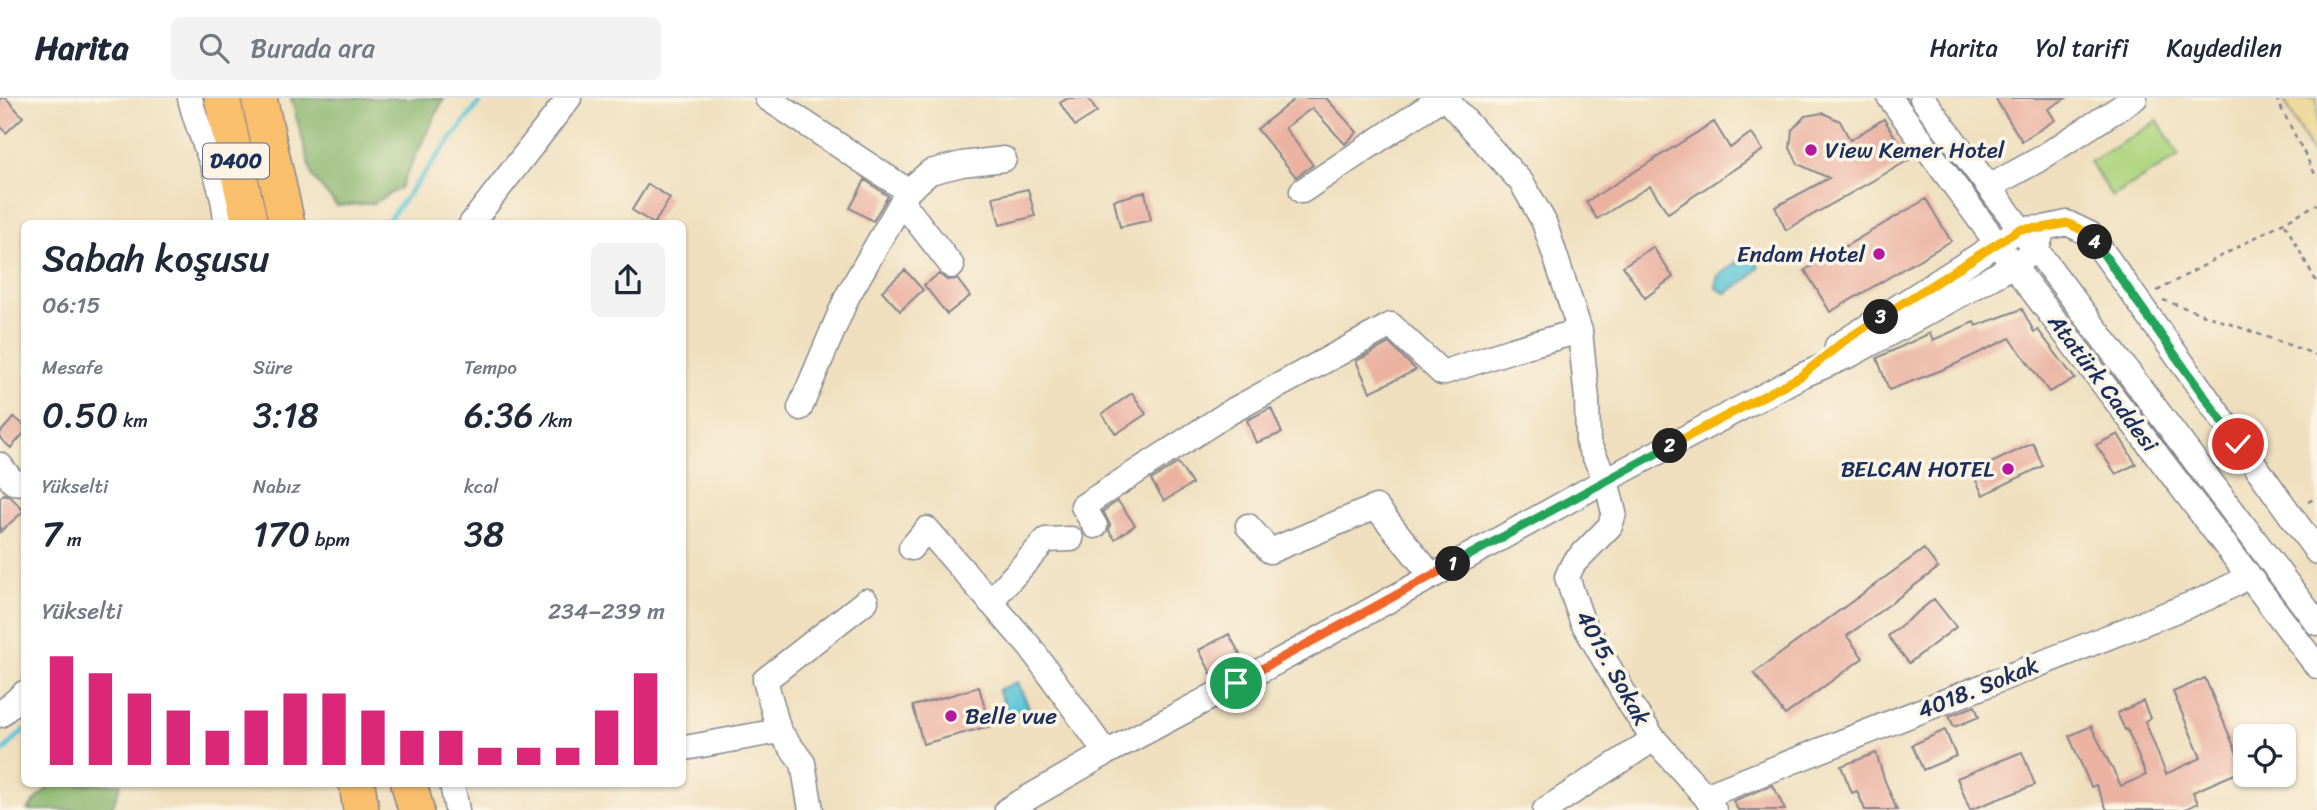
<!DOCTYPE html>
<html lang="tr">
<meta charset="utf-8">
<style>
:root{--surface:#fff;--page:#f2f2f3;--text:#1f2937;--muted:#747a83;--line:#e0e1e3;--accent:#db2777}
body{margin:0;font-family:Sriracha,sans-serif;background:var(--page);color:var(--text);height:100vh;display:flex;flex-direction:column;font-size:26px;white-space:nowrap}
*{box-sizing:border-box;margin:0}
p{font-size:23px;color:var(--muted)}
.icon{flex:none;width:38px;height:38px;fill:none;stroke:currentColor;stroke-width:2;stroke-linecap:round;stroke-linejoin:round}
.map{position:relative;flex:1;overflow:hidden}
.side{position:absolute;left:21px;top:122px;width:665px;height:567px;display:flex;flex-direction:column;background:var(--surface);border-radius:10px;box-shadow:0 2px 5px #0004}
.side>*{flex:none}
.tools{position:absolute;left:2233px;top:626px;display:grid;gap:14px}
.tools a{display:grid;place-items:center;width:63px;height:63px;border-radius:10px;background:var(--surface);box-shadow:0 2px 5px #0004;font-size:35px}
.pin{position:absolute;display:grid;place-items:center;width:60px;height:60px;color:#fff;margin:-30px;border:4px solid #fff;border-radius:50%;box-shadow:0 2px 7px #0007}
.km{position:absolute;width:35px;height:35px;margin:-18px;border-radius:50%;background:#222;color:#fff;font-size:19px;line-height:35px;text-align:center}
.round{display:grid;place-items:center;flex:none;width:74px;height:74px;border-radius:10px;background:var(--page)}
.summary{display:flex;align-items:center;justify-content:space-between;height:119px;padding:0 21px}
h1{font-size:38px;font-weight:600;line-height:52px}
.metrics{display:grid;grid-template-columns:repeat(3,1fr);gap:10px;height:119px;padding:7px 21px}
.metrics div{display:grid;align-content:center}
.metrics b{font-size:35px;font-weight:600}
.metrics small{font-size:19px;font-weight:400}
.metrics p{font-size:19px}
.chart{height:196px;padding:14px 21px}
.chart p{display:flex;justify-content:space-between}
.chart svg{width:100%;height:126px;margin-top:7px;stroke:var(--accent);stroke-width:6}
header{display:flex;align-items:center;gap:42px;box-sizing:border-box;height:98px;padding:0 35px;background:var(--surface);border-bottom:2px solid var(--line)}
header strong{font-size:33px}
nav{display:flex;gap:38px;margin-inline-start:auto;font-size:24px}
.search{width:490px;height:63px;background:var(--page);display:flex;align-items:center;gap:18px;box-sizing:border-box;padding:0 24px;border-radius:10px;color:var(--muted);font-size:26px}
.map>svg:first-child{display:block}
</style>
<header>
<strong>Harita</strong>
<div class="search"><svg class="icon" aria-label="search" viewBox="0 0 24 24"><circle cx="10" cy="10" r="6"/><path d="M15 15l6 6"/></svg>Burada ara</div>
<nav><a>Harita</a><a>Yol tarifi</a><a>Kaydedilen</a></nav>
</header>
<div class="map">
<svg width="2317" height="712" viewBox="0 0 2317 712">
<rect width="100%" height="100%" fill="#fcf5e5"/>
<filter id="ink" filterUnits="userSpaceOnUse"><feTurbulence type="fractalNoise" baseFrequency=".0143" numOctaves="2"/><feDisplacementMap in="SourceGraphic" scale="14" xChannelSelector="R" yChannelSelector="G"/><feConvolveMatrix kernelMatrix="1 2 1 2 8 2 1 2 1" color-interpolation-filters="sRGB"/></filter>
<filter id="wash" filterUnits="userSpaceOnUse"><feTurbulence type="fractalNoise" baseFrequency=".00686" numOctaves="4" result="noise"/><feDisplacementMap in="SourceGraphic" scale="28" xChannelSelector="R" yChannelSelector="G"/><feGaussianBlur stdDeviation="1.57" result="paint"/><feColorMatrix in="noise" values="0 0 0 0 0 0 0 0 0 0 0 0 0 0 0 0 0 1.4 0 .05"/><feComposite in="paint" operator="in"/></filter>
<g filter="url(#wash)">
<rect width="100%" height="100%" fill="#efdfbe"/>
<path fill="#aed57f" stroke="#64826e" stroke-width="2" d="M2158 23 2179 58 2112 99 2090 64Z"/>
<path fill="#8ab66e" stroke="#527266" stroke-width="2" d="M291 0H444L400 90 374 105 337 108 313 80Z
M51 686H121L111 712H27Z"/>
<path fill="#eeda9e" stroke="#84847e" stroke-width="2" d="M2283 0H2317V65Z"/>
<path fill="#5cc6d7" stroke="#3c7a9a" stroke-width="2" d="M1745 157 1754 158 1759 169 1748 181 1726 195 1716 190 1717 179Z
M1017 584 1030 612 1010 620 998 592Z"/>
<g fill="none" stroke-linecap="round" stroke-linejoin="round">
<path stroke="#5cc6d7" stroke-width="5" d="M385 126 483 0
M0 656 24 632"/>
</g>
<g id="blocks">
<path fill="#ebb2a2" d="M0 0H6L23 19 6 35 0 28Z
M1068 0H1088L1097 14 1075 28 1060 5Z
M1296 0H1326L1357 34 1345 46 1312 10 1285 30 1313 67 1296 79 1257 31Z
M1995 0H2066L2048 11 2055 22 2022 43Z
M1823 15 1840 23 1850 42 1884 21 1909 62 1786 132 1775 109 1829 80 1798 66 1790 50 1792 32 1805 18Z
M1714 24 1730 50 1751 35 1763 52 1668 115 1650 88 1597 121 1586 104Z
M865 82 888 98 873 123 850 110Z
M648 86 670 100 654 126 632 112Z
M1028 91 1035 118 1000 127 993 99Z
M1145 94 1151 122 1120 129 1114 102Z
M1926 101 1951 143 1830 214 1805 172Z
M1653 149 1673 179 1645 200 1623 168Z
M905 172 923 192 900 213 882 193Z
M939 176 947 182 957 181 970 198 947 216 924 187Z
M2022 211 2034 234 2038 232 2075 281 2049 294 2010 240 1947 270 1889 292 1877 260 1930 235 1933 242 1974 224 1976 228Z
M1389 245 1416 272 1370 294 1356 263Z
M1132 295 1146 316 1116 336 1102 316Z
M1271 310 1282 335 1256 345 1247 322Z
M14 319 24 327V335L11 350 0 340V335Z
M2118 336 2136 366 2116 376 2096 347Z
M2033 345 2043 368 1983 397 1972 374Z
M1178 365 1192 386 1164 403 1151 382Z
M4 396 11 399 24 413 0 434V400Z
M1118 403 1135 427 1115 441 1109 433 1110 427 1103 413Z
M1924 451 1938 470 1847 538 1863 560 1785 617 1754 575Z
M1934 501 1956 529 1909 565 1888 538Z
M1229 536 1242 560 1212 577 1199 552Z
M2205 580 2244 672 2193 694 2198 705 2184 712H2107L2096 687 2091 689 2069 638 2091 628 2121 688 2146 677 2127 631 2125 632 2117 615 2143 603 2150 620 2145 623 2166 676 2201 660 2173 594Z
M979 589 990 628 923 646 913 608Z
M1975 608 1979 619 1954 629 1949 618Z
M1945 632 1956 658 1923 672 1912 647Z
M2022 654 2035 687 1970 712 1957 680Z
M1876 655 1885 683 1897 712H1865L1857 693 1852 695 1841 668Z
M1773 687 1785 712H1738L1733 703Z"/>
</g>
</g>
<g filter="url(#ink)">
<use href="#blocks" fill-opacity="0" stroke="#85878e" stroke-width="2"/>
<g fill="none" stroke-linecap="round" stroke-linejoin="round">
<defs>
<path id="minor" d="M190 0C199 42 225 82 226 126
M767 0 908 93 847 199 800 310
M1445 0 1522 85 1544 124 1580 233 1587 301 1588 345 1606 382 1614 415 1610 428 1573 466 1567 479 1582 523 1632 609 1654 641 1705 698 1714 712
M1890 0 2013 167 2317 568
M1922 0 2317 525
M1989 89 2038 62 2135 0
M908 93 930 74 962 66 1004 61
M1302 93 1441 0
M902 104 952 168
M471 126 569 0
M1837 248 2020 131 2044 130 2067 125 2090 136 2317 454
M0 367 13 384 24 385
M1095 428 1083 408 1230 314 1391 227 1442 275 1512 252 1580 233
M1248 428 1270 453 1376 409 1432 478
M911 450 927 431 1030 549 1106 655
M990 504 1046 442 1071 441
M0 617 24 595
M779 633 765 582 866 503
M685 650 779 633 803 665 811 712
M452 686 457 712
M1705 698 2207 500 2235 486 2248 476
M1007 712 1106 655 1301 551 1606 382 1801 278 1852 256 2000 175 2036 152 2044 130
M1545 712 1654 641"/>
<path id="highway" d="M222 0 250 126
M259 0 287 126
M357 686 361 712
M409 686 416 712"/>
</defs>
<use href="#minor" stroke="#85878e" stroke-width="27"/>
<use href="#highway" stroke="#85878e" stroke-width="38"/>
<path stroke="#85878e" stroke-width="2.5" stroke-dasharray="5 5" stroke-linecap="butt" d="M2276 0 2317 80
M2285 126 2317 185
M2157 193 2317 106
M2163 202 2317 257
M2308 404 2317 399"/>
<use href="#minor" stroke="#fff" stroke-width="24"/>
<use href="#highway" stroke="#f9bf6d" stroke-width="35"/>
</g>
</g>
<g fill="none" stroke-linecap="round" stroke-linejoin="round" filter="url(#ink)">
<defs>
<path id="split-1" d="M1236 585 1453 466"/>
<path id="split-2" d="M1453 466 1670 348"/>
<path id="split-3" d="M1670 348 1801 278 1844 243 1881 219"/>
<path id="split-4" d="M1881 219 2020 131 2043 130 2067 125 2090 136 2095 144"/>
<path id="split-5" d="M2095 144 2238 346"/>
</defs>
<use href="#split-1" stroke="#fff" stroke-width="14"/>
<use href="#split-2" stroke="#fff" stroke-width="14"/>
<use href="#split-3" stroke="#fff" stroke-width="14"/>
<use href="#split-4" stroke="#fff" stroke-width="14"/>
<use href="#split-5" stroke="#fff" stroke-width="14"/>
<use href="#split-1" stroke="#f0652b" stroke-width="9"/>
<use href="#split-2" stroke="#22a559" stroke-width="9"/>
<use href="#split-3" stroke="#f5b400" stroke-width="9"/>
<use href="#split-4" stroke="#f5b400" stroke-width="9"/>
<use href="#split-5" stroke="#22a559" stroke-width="9"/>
</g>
<g fill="#b5179e" stroke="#fcf5e5" stroke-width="2.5">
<circle cx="1811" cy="52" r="7"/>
<circle cx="1879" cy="156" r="7"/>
<circle cx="2008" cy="371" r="7"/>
<circle cx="951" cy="618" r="7"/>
</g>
<g text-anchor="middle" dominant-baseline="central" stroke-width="7" stroke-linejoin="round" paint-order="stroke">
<rect fill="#fcf5e5" stroke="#5e6a86" stroke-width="2" x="203" y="45.5" width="66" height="35" rx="5"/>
<g font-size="21" font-weight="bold" fill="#1b2f5e">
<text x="236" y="63">D400</text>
</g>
<g font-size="23" fill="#1b2f5e" stroke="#fcf5e5" text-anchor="start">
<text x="1825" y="52">View Kemer Hotel</text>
<text x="1865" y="156" text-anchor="end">Endam Hotel</text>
<text x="1994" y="371" text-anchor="end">BELCAN HOTEL</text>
<text x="965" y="618">Belle vue</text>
</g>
<g font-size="23" fill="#1b2f5e" stroke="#fcf5e5">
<text transform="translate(2103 285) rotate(53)">Atatürk Caddesi</text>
<text transform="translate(1613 570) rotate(61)">4015. Sokak</text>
<text transform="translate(1978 590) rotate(-22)">4018. Sokak</text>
</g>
</g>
</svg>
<div class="tools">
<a><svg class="icon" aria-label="locate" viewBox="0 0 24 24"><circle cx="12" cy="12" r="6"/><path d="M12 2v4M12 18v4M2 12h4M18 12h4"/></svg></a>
</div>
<div class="pin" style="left:1236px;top:585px;background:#1e9e55"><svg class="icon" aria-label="arrive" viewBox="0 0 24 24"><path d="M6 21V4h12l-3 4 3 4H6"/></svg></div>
<div class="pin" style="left:2238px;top:346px;background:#d93025"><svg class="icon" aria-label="check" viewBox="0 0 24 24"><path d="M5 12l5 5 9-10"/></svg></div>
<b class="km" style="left:1453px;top:466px">1</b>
<b class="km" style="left:1670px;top:348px">2</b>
<b class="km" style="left:1881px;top:219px">3</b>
<b class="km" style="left:2095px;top:144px">4</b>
<section class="side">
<div class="summary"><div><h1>Sabah koşusu</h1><p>06:15</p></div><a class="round"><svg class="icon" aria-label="share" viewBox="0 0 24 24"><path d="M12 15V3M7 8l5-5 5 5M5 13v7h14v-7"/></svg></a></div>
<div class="metrics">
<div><p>Mesafe</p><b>0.50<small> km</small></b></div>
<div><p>Süre</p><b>3:18</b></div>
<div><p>Tempo</p><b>6:36<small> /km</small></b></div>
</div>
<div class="metrics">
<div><p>Yükselti</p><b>7<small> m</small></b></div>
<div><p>Nabız</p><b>170<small> bpm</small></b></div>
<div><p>kcal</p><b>38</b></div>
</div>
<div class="chart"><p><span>Yükselti</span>234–239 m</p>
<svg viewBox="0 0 160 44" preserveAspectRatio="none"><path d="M5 44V6M15 44V12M25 44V19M35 44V25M45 44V32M55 44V25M65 44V19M75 44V19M85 44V25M95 44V32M105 44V32M115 44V38M125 44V38M135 44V38M145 44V25M155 44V12"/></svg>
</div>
</section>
</div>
